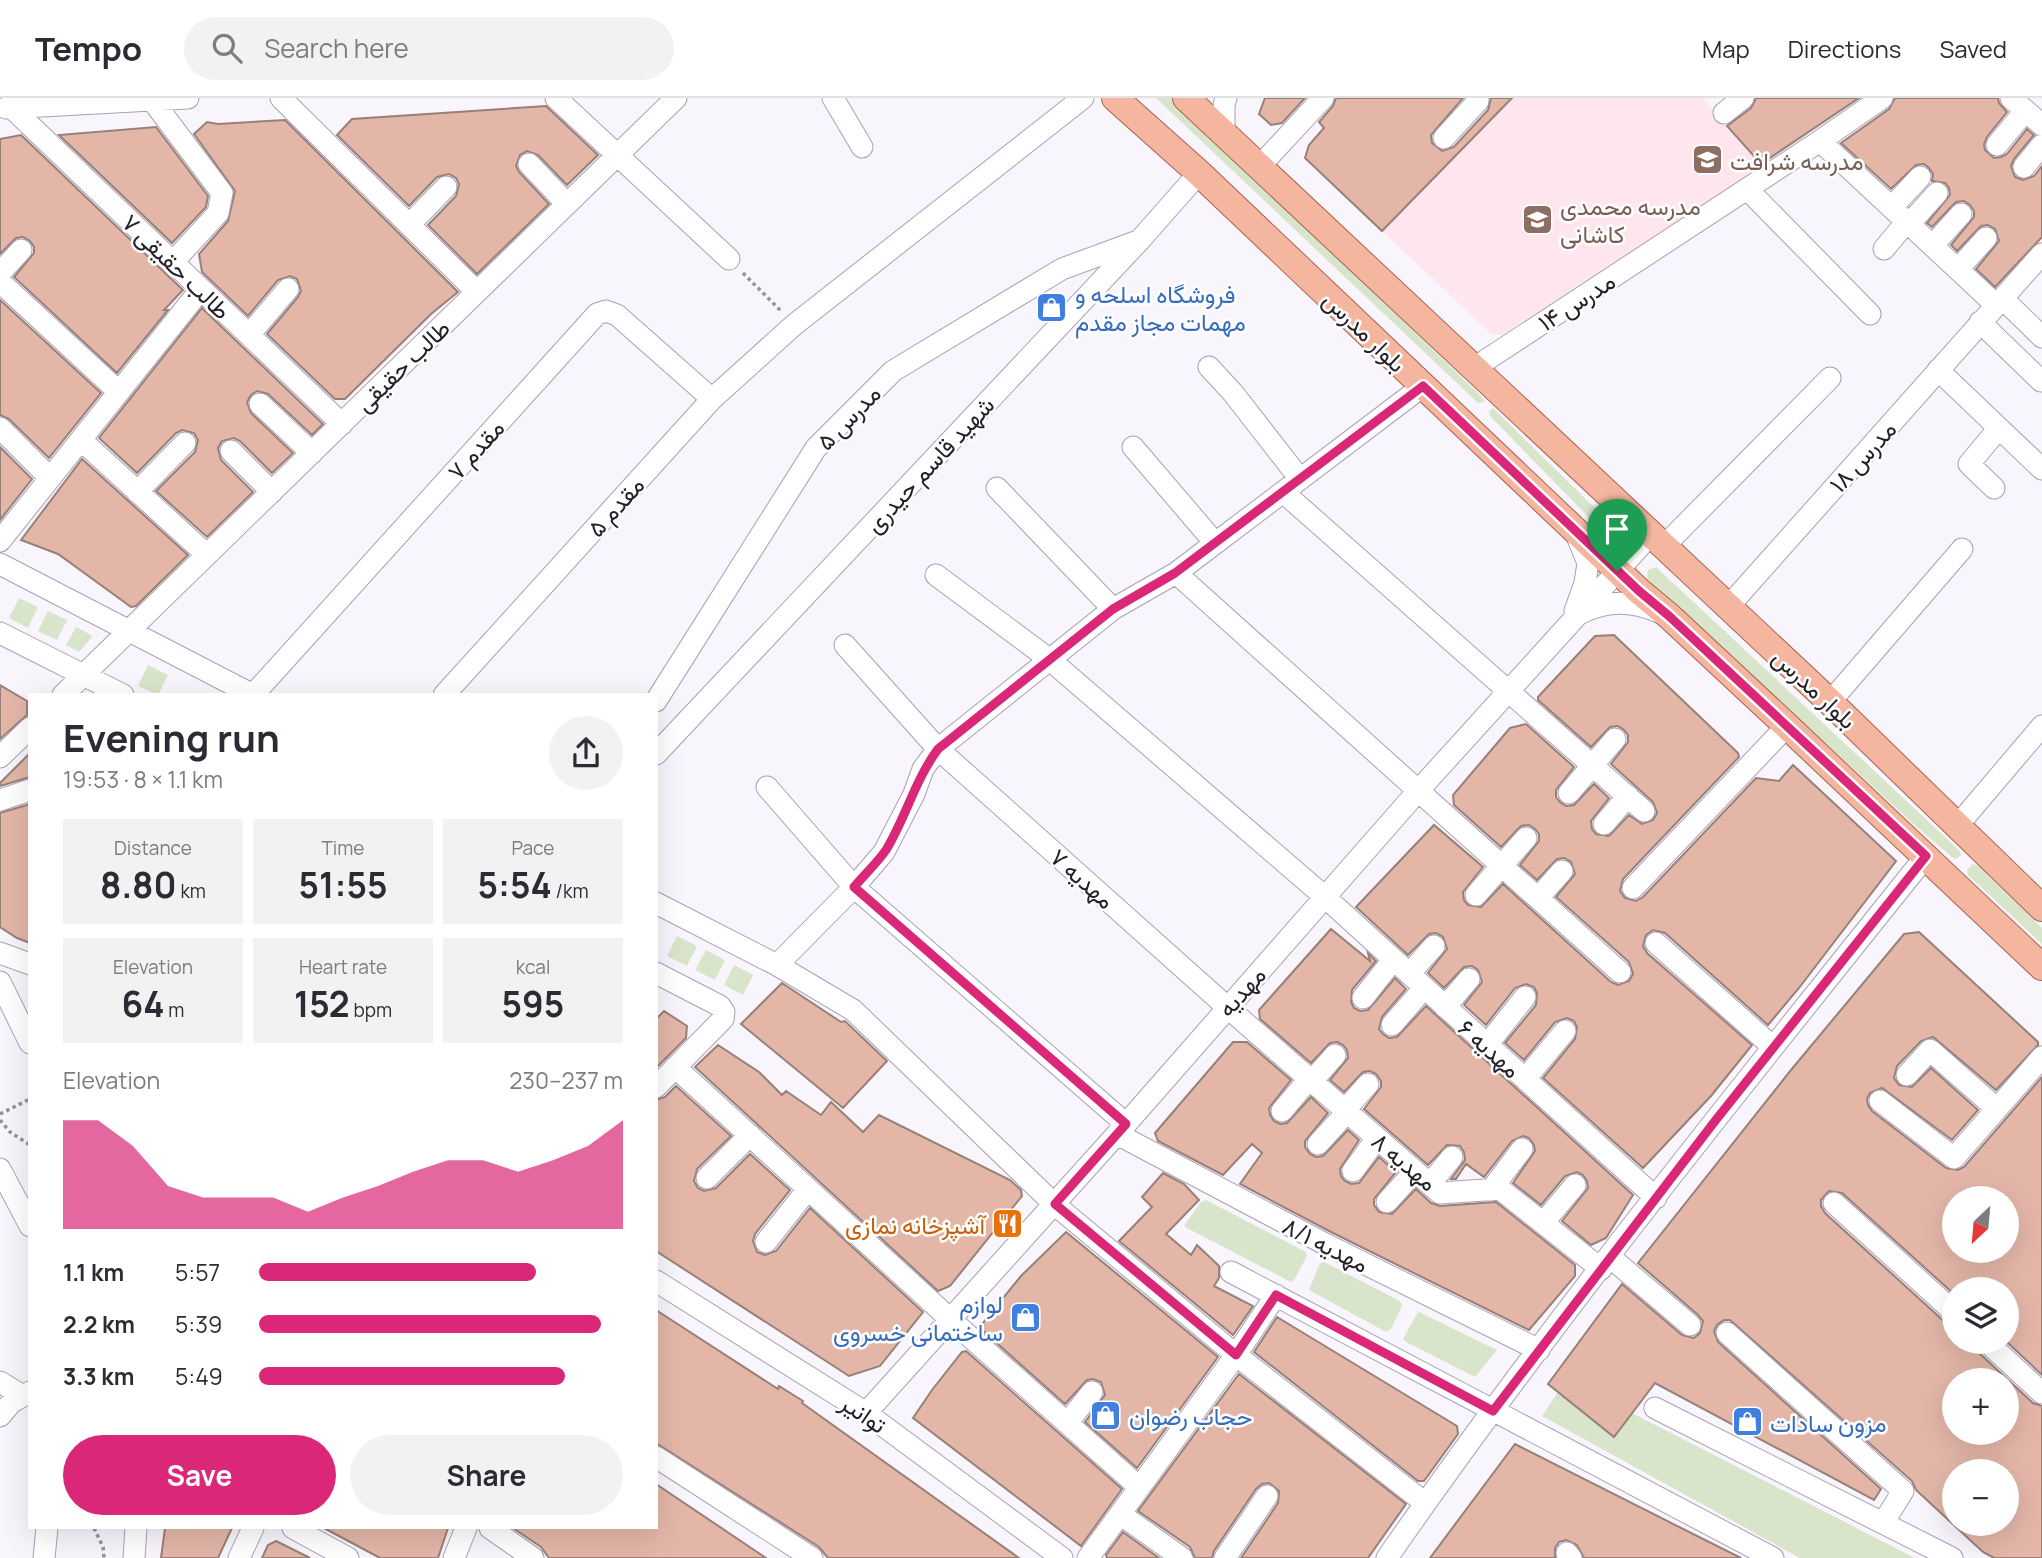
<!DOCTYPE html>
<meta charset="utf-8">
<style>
:root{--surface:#fff;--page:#f2f2f3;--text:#2b2b33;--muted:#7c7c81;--line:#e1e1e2;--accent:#db2777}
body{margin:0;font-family:Manrope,Vazirmatn,sans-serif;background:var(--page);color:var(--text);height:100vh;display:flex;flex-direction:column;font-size:26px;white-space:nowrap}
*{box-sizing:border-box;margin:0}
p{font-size:23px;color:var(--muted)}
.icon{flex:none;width:38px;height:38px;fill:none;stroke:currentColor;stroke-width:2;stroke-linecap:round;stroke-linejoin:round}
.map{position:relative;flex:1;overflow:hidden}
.panel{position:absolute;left:28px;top:595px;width:630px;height:836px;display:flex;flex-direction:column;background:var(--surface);border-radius:0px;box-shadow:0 7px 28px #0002}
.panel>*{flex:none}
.needle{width:46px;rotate:206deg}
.tools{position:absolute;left:1942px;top:1088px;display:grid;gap:14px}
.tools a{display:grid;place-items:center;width:77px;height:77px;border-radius:50%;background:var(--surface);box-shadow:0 7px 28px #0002;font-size:35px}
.pin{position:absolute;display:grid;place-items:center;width:60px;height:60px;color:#fff;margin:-72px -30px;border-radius:50% 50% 50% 0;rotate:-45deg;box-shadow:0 0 7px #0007}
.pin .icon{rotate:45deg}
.round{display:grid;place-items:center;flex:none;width:74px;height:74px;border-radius:37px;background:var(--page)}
.overview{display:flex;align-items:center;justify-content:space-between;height:119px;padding:0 35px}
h1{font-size:38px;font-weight:700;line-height:52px}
.metrics{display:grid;grid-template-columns:repeat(3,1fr);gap:10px;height:119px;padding:7px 35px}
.metrics div{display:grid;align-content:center;border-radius:0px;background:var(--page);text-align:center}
.metrics b{font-size:35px;font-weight:700}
.metrics small{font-size:19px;font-weight:400}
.metrics p{font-size:19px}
.chart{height:196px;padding:14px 35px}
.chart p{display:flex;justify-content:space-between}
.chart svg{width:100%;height:126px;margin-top:7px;fill:var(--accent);opacity:.7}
.action{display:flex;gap:14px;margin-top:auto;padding:14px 35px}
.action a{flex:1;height:80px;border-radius:42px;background:var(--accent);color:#fff;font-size:28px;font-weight:700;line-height:80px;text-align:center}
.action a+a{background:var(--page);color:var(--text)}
ul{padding:0 35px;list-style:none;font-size:23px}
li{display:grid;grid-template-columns:112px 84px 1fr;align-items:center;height:52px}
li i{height:18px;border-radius:9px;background:var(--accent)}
header{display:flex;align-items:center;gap:42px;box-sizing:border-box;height:98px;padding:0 35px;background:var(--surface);border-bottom:2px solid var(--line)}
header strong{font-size:33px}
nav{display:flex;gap:38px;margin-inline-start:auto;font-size:24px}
.search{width:490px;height:63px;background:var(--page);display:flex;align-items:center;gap:18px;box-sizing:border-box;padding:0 24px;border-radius:38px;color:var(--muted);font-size:26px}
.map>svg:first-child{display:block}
</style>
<header>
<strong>Tempo</strong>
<div class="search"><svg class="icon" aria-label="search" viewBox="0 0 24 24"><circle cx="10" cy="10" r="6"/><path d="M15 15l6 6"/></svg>Search here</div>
<nav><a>Map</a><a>Directions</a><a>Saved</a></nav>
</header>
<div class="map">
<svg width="2042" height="1460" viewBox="0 0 2042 1460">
<rect width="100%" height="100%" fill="#f9f5fd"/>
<path fill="#ffe5ed" d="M1511 0H1703L1766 72 1699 109 1502 237 1490 235 1382 133Z"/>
<path fill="#d8e5ca" d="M1156 0H1172L1484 301V304L1478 305Z
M1493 310 1607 422 1612 434 1605 436 1490 318 1489 313Z
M1656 469 1960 753 1961 757 1956 761 1952 759 1917 729 1647 481 1648 472Z
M19 500 38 509 28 530 9 520Z
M48 513 67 522 57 542 38 533Z
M76 529 93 538 79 554 66 547Z
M148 567 168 577 158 597 138 588Z
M1973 766 1978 768 2042 830V846L1968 777 1967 772Z
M677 838 697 848 687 868 667 858Z
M706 852 725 862 715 882 695 872Z
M734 867 753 877 743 897 724 887Z
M1206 1102 1306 1154 1307 1158 1294 1182 1291 1184 1185 1129V1126L1201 1104Z
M1324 1164 1400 1203 1402 1208 1391 1231 1386 1234 1309 1192 1320 1165Z
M1418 1214H1419L1497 1252 1475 1279 1406 1244 1403 1241Z
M1558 1294 1632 1315 1915 1460H1800L1542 1318Z"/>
<path fill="#e3b6a8" stroke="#978078" stroke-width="2" fill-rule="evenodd" d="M1265 0H1305L1282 25 1271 27 1259 16Z
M1336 0H1463L1431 37 1432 45 1442 53 1454 49 1488 12 1491 0H1512L1382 133 1305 60 1309 47 1324 30 1319 24 1333 8Z
M1756 0H1859L1761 66 1727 28 1751 10Z
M1895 0H1998L1999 5 2007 14 1987 39 1984 46 1985 52 1994 60 2001 59 2007 56 2027 31 2034 37 2014 61 2011 68 2015 79 2023 82 2034 78 2042 68V139L1995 189 1976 171 1999 143 1995 131 1988 127 1981 128 1957 153 1951 147 1974 119V113L1970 107 1964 103 1956 104 1932 129 1927 125 1950 97 1949 90 1945 85 1932 83 1933 76 1929 70 1924 66 1916 67 1891 91 1841 45 1889 11Z
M546 8 598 57 567 87 538 57 527 53 520 57 516 68 519 74 549 106 477 176 428 127 456 98 459 86 456 80 449 76 437 79 409 108 337 37 352 21Z
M285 22 458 194 431 216 345 301H335L267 236 298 199 301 193 297 181 290 178 278 182 248 218 202 174 199 156 228 123 235 93 194 36 207 24 218 26Z
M156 29 208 98 206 109 172 145 59 37Z
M21 37 183 192 164 212H168L117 275 14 179 34 155V149L30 143 23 139 16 140 0 156V41Z
M0 202 101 295 49 360 9 321 0 317Z
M202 210 323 326 312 337 268 296 257 293 251 297 247 304 251 315 293 355 272 375 240 343 234 340 222 343 218 350 221 362 253 394 207 439 156 393 195 354 198 342 194 335 182 332 176 335 137 375 99 340Z
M0 349 32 381 0 422Z
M82 361 188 457 136 508 131 509 58 456 21 442Z
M1614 537 1738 655 1739 659 1623 781 1620 793 1625 800 1636 803 1643 799 1756 680 1779 683 1793 667 1896 763 1799 890 1768 927 1665 835 1653 832 1646 837 1643 848 1647 855 1752 947 1711 998 1643 1070 1543 980 1575 941 1577 929 1574 923 1567 920 1555 924 1524 962 1505 945 1536 907 1537 895 1534 889 1526 886 1515 890 1486 927 1464 907 1482 884 1478 872 1472 868 1464 869 1444 890 1428 875 1447 851 1443 839 1436 835 1429 836 1408 857 1356 809 1434 727 1483 769 1463 794 1464 802 1468 807 1481 809 1503 786 1611 884 1618 887 1629 883 1633 876 1629 864 1556 799 1575 776 1571 764 1564 760 1557 761 1537 782 1520 767 1539 743V736L1535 731 1529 727 1521 728 1501 749 1454 707 1453 697 1510 630 1526 626 1574 669 1556 692V699L1560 704 1566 708 1574 707 1594 686 1609 700 1591 723 1592 731 1596 736 1609 738 1629 717 1642 726 1653 722 1657 715 1653 704 1611 666 1628 644V637L1624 632 1618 628 1610 629 1591 649 1538 602V599L1595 538Z
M0 587 27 603V617L0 641Z
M30 655V679L0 688V685Z
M30 706V845L17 840 0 829V715Z
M1331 831 1370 863 1368 855 1376 863 1352 892 1351 904 1354 910 1360 913 1368 912 1395 880 1406 891 1382 919 1379 931 1383 936 1389 940 1397 939 1426 908 1633 1097 1606 1140 1591 1147 1562 1123 1588 1090 1587 1083 1583 1077 1577 1074 1565 1078 1541 1107 1513 1085 1535 1053 1534 1047 1529 1040 1523 1038 1512 1043 1484 1079 1466 1066 1456 1081H1451L1465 1062 1464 1054 1460 1048 1447 1047 1428 1067 1364 1011 1381 989V983L1376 976 1370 973 1363 974 1344 994 1330 982 1348 960 1347 952 1343 947 1337 944 1330 945 1311 965 1260 921 1259 912Z
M1919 834 2038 944V947L1996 992 1933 939 1921 943 1897 968 1894 980 1899 987 1912 989 1931 970 1978 1012 1952 1042 1882 990 1870 995 1867 1001 1868 1007 1872 1013 1946 1070 1958 1072 1964 1069 2042 979V1277L2007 1244V1192H1955V1197L1842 1095 1829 1093 1821 1102V1108L1825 1115 1946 1225 1955 1228V1244H1974L1978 1254 2033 1305 2042 1308V1460H1994L1983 1454 1916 1392 1912 1383 1730 1222H1724L1717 1227 1714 1233 1718 1244 1881 1391 1874 1402 1655 1285 1614 1339 1548 1286 1622 1186 1682 1237 1694 1240 1700 1235 1703 1223 1698 1217 1638 1165 1791 972 1904 836ZM1955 1101H2007V1153H1955ZM1955 1283H2007V1335H1955ZM1955 1374H2007V1426H1955Z
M782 885 841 924 845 923 887 963 843 1010 741 926Z
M664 913 687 928 686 940 656 970V921Z
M1233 944H1247L1291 982 1269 1010 1270 1017 1274 1023 1280 1026 1287 1025 1311 999 1328 1015 1305 1043V1049L1310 1056 1316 1059 1323 1058 1348 1032 1359 1042 1340 1071 1341 1078 1345 1083 1351 1086 1359 1085 1379 1059 1396 1074 1374 1101V1107L1379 1114 1392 1116 1416 1091 1431 1105 1440 1108 1496 1104 1575 1167V1178L1529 1232 1333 1135 1240 1086 1262 1055 1252 1046 1223 1077 1158 1043 1155 1035Z
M718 947 759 974 782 997 786 993 821 1017 831 1004 863 1034 879 1017 1010 1082 1021 1092 1022 1098 950 1188 938 1193 695 969Z
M676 988 731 1038 697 1071 694 1083 698 1090 704 1093 716 1090 750 1056 790 1092 755 1136 753 1143 757 1154 765 1157 776 1153 810 1110 923 1214 880 1268 849 1278 656 1153V1002L665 999Z
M1163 1075 1184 1086 1199 1102 1166 1136 1191 1157 1197 1147 1219 1168V1180L1214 1188 1253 1208 1233 1237 1119 1143 1152 1109 1142 1099Z
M1066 1134 1218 1259 1137 1370 1085 1324 1105 1297 1101 1284 1093 1281 1087 1282 1065 1306 982 1232V1226L1021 1178Z
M656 1212 778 1291 779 1288 803 1303 802 1305 1019 1460H828L819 1449 656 1345Z
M1277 1219 1457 1328 1458 1336 1424 1383H1418L1254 1254Z
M966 1253 1122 1391 1081 1448 913 1320 932 1292 962 1254Z
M1239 1276 1406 1406 1368 1460H1241L1278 1405 1279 1393 1269 1385 1262 1386 1256 1391 1214 1453 1212 1460H1195L1190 1449 1138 1413Z
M1515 1346 1701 1440 1741 1460H1584L1577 1447 1566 1442 1559 1444 1555 1450V1460H1430Z
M656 1386 766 1460H549L541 1449 513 1430H656Z
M165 1430H232L218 1460H161Z
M324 1430H448L438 1460H380Z
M1123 1434 1159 1460H1107L1106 1457Z
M276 1443 310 1460H262L268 1447Z"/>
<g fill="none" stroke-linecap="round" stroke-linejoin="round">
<defs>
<path id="minor" d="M281 0 477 194
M556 0 729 161
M833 0 862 49
M2011 0 2042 27
M152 2 222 95 218 115 173 164
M6 10 188 0
M12 10 342 326
M1724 15 1743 0
M1224 35V7L1226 0
M1444 40 1478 3
M1820 43 1996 207
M1997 47 2025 13
M529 66 567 106
M1259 69 1323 0
M2024 69 2042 47
M1747 91 1870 216
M1892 109 1920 79
M1910 125 1937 95
M409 127 446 89
M1933 147 1961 116
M1884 151 1907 123
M1958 171 1986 140
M0 175 21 152
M0 184 119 294
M2002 200 2042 239
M1980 224 2041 283
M249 237 288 191
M1209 269 1233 295 1300 381
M1474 270 1820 43 1882 0
M1938 272 2042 371
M260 306 312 355
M0 330 50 380
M81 342 207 457
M1133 349 1215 445
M231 353 272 394
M997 390 1113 511
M1994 390 1969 366 1999 330
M137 394 185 345
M1283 394 1644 713
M0 443 201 191
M1664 448 1830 280
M0 466 253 597 597 216 606 213 617 217 712 301
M1176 475 1620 874
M936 477 1049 561 1325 799 1656 1100
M1728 509 2042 156
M1575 513 1585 485 1588 465 1577 438
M1581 515C1609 501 1634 503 1661 515
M0 535 123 597
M845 547 938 651 1227 909 1440 1095 1500 1091 1601 1171
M63 597 676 0
M444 597 712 301 794 227 1083 0
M656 603 816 350 893 273 1062 171 1135 144
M1830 604 1962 451
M656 656 1140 142 1199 75
M0 659 30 630
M767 689 854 789 1126 1026
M1569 695 1615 641
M0 702 30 692
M1604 726 1628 698
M1958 727 2042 628
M1633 790 1787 628
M1476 797 1526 740
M1538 800 1562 773
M656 805 777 867 853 912 1054 1106 1236 1257 1425 1405
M1656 845 1773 949
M0 855 30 866
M777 867 854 789 884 754 914 696 923 671 938 651 1113 511 1176 475 1423 288
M656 875 720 908 724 914 723 921 656 989
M1409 876 1434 848
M0 884 30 945
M1363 900 1393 862
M1445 909 1469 881
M1392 927 1424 890
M1487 947 1525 899
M675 969 950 1221 1139 1389
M1907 977 1930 952 1997 1011
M1525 981 1565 933
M1312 983 1335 957
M1880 1003 1954 1060 2042 959
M1345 1012 1368 986
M1282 1013 1309 981
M1117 1036 1327 1147 1539 1252
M1318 1046 1347 1014
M0 1071 30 1128
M1353 1073 1377 1040
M707 1080 750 1037
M1430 1086 1452 1059
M1491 1092 1522 1051
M1387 1104 1415 1073
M1834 1105 1955 1215
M1543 1125 1575 1087
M766 1144 808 1091
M1610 1159 1690 1227
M1231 1174 1773 1460
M656 1183 866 1315 1062 1460
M1727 1235 1903 1393 1883 1425
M1987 1244 2042 1295
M0 1284 21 1297
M1655 1310 1952 1460
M866 1315 1126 1026 1418 693 1651 436
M0 1318 12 1304 30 1294
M1067 1325 1092 1294
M656 1359 812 1460
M1120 1416 1182 1460
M293 1430 348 1460
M490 1430 533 1460
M1567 1455 1571 1460
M44 1460 47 1430
M134 1460 136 1430
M239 1460 253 1430
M454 1460 466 1430
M1088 1460 1236 1257 1276 1197
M1225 1460 1267 1398
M1387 1460C1555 1218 1742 988 1926 758"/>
<path id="major" d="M1115 0 1199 75 1639 493 1669 518 1787 628 2042 869
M1186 0 1830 604 2042 810"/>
</defs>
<use href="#minor" stroke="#aaa0b4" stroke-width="23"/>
<use href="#major" stroke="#a8624d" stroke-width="28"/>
<path stroke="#959299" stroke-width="3.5" stroke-dasharray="3.5 3.5" stroke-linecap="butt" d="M743 175 782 214
M0 1016 30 1001
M0 1022 10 1034 30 1047
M94 1430 103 1449 104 1460"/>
<use href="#minor" stroke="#fff" stroke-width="21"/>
<use href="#major" stroke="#f5b6a0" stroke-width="26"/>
</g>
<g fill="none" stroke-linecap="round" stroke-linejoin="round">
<defs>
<path id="route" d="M1423 288 1639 493 1669 518 1926 758 1715 1023 1493 1313 1276 1197 1236 1257 1055 1106 1126 1026 854 789C864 777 877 765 886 752 906 719 915 682 938 651L1113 511 1175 475Z"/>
</defs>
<use href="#route" stroke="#fff" stroke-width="14"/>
<use href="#route" stroke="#db2777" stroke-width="9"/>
</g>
<defs>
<symbol id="school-square" viewBox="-11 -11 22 22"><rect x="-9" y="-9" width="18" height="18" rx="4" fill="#8d6e63" stroke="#fff"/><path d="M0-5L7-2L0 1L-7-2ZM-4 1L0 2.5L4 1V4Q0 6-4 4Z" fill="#fff"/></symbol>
<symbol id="shop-square" viewBox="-11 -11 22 22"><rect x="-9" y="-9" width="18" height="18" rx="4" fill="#3f7fe0" stroke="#fff"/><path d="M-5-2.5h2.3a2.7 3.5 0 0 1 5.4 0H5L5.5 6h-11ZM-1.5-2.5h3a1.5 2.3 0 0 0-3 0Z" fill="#fff"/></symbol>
<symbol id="restaurant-square" viewBox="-11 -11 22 22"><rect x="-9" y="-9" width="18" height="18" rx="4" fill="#e8710a" stroke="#fff"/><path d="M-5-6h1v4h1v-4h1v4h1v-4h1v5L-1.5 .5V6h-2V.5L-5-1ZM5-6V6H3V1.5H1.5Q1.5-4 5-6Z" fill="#fff"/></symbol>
</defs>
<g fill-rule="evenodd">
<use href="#school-square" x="1690" y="44" width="35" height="35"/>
<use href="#school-square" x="1520" y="104" width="35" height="35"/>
<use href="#shop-square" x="1034" y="192" width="35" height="35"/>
<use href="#restaurant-square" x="990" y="1108" width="35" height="35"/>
<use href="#shop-square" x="1008" y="1202" width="35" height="35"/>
<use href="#shop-square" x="1088" y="1300" width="35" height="35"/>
<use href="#shop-square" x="1730" y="1306" width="35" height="35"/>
</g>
<g text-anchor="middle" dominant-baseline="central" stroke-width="5" stroke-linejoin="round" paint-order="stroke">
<g font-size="24" fill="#785e54" stroke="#fff" text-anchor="start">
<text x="1730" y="62">مدرسه شرافت</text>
<text x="1560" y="107">مدرسه محمدی<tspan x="1560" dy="28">کاشانی</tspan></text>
</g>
<g font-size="24" fill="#242128" stroke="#fff">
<text transform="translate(177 168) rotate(44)">طالب حقیقی ۷</text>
<text transform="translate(1576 203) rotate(-33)">مدرس ۱۴</text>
<text transform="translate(1365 233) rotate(44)">بلوار مدرس</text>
<text transform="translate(402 267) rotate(-44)">طالب حقیقی</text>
<text transform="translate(848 319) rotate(-46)">مدرس ۵</text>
<text transform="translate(475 351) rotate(-48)">مقدم ۷</text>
<text transform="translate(1862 358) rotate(-48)">مدرس ۱۸</text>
<text transform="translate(929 366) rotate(-47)">شهید قاسم حیدری</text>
<text transform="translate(615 408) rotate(-48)">مقدم ۵</text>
<text transform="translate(1815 590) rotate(43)">بلوار مدرس</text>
<text transform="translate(1083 780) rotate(42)">مهدیه ۷</text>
<text transform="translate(1241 893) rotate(-48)">مهدیه</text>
<text transform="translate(1490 950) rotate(42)">مهدیه ۶</text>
<text transform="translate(1405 1063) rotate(40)">مهدیه ۸</text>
<text transform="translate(1326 1146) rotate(27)">مهدیه ۸/۱</text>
<text transform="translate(864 1315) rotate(34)">توانیر</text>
</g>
<g font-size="24" fill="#366cbe" stroke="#fff" text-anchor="start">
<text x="1075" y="195">فروشگاه اسلحه و<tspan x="1075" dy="28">مهمات مجاز مقدم</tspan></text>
<text x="1003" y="1205" text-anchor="end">لوازم<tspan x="1003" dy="28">ساختمانی خسروی</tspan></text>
<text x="1129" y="1317">حجاب رضوان</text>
<text x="1770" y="1324">مزون سادات</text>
</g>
<g font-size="24" fill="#c56008" stroke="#fff" text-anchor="end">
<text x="985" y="1126">آشپزخانه نمازی</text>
</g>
</g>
</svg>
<div class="tools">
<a><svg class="needle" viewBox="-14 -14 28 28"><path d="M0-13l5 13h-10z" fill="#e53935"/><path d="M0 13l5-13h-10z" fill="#7c7c81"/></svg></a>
<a><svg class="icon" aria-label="layers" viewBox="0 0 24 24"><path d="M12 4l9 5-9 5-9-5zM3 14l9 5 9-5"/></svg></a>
<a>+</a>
<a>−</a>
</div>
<div class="pin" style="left:1617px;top:473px;background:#1e9e55"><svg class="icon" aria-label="arrive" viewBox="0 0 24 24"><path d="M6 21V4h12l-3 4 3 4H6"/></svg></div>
<section class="panel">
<div class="overview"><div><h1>Evening run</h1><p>19:53 · 8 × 1.1 km</p></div><a class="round"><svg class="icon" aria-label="share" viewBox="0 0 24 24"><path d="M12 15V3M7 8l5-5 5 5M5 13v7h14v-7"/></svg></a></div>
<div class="metrics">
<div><p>Distance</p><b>8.80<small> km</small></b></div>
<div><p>Time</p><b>51:55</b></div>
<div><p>Pace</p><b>5:54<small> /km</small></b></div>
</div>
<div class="metrics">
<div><p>Elevation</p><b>64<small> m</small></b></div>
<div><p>Heart rate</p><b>152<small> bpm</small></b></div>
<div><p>kcal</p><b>595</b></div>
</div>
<div class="chart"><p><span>Elevation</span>230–237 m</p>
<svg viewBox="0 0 160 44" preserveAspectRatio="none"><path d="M0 44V6L10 6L20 15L30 29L40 33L50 33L60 33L70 38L80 33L90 29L100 24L110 20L120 20L130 24L140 20L150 15L160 6V44z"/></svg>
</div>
<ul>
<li><b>1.1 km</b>5:57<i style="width:76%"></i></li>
<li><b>2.2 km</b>5:39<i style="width:94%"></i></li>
<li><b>3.3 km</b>5:49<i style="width:84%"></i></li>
</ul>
<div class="action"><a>Save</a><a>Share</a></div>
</section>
</div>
